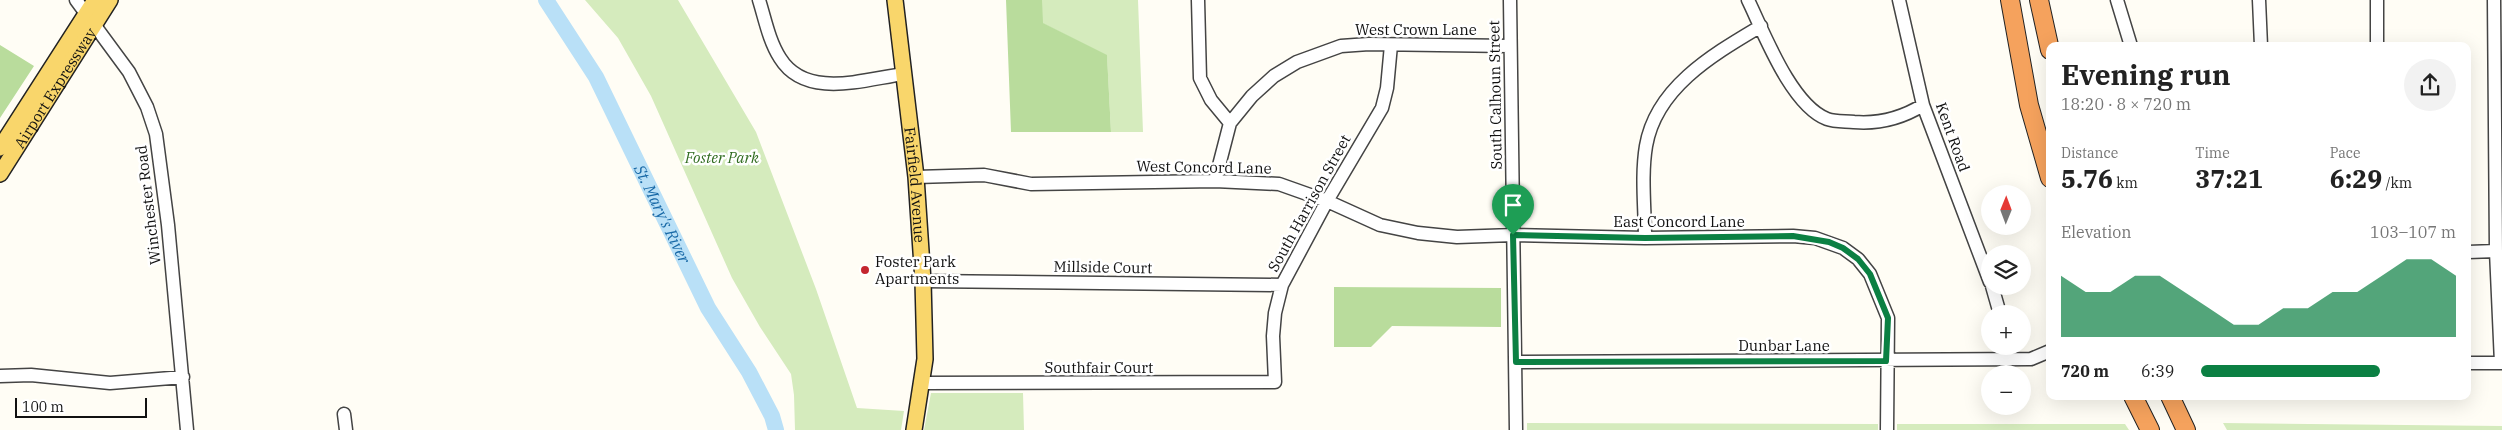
<!DOCTYPE html>
<meta charset="utf-8">
<style>
:root{--surface:#fff;--page:#f2f2f2;--text:#222;--muted:#767676;--accent:#0b8043}
body{margin:0;font-family:"IBM Plex Serif",serif;background:var(--page);color:var(--text);height:100vh;display:flex;flex-direction:column;font-size:19px;white-space:nowrap}
*{box-sizing:border-box;margin:0}
p{font-size:16px;color:var(--muted)}
.icon{flex:none;width:28px;height:28px;fill:none;stroke:currentColor;stroke-width:2;stroke-linecap:round;stroke-linejoin:round}
.map{position:relative;flex:1;overflow:hidden}
.details{position:absolute;left:2046px;top:42px;width:425px;height:358px;display:flex;flex-direction:column;background:var(--surface);border-radius:10px;box-shadow:0 5px 20px #0002}
.details>*{flex:none}
.needle{width:32px;rotate:1deg}
.tools{position:absolute;left:1981px;top:185px;display:grid;gap:10px}
.tools a{display:grid;place-items:center;width:50px;height:50px;border-radius:50%;background:var(--surface);box-shadow:0 5px 20px #0002;font-size:25px}
.scale{position:absolute;left:15px;bottom:12px;width:132px;box-sizing:border-box;padding-left:5px;border:2px solid #111;border-top:0;font-size:14px;line-height:18px;white-space:nowrap;color:#111;-webkit-text-stroke:4px #fff;paint-order:stroke}
.pin{position:absolute;display:grid;place-items:center;width:42px;height:42px;color:#fff;margin:-51px -21px;border-radius:50% 50% 50% 0;rotate:-45deg;box-shadow:0 0 5px #0007}
.pin .icon{rotate:45deg}
.round{display:grid;place-items:center;flex:none;width:52px;height:52px;border-radius:26px;background:var(--page)}
.summary{display:flex;align-items:center;justify-content:space-between;height:85px;padding:0 15px}
h1{font-size:28px;font-weight:700;line-height:38px}
.figures{display:grid;grid-template-columns:repeat(3,1fr);gap:8px;height:85px;padding:5px 15px}
.figures div{display:grid;align-content:center}
.figures b{font-size:25px;font-weight:700}
.figures small{font-size:14px;font-weight:400}
.figures p{font-size:14px}
.chart{height:140px;padding:10px 15px}
.chart p{display:flex;justify-content:space-between}
.chart svg{width:100%;height:90px;margin-top:5px;fill:var(--accent);opacity:.7}
ul{padding:0 15px;list-style:none;font-size:16px}
li{display:grid;grid-template-columns:80px 60px 1fr;align-items:center;height:38px}
li i{height:12px;border-radius:6px;background:var(--accent)}
.map>svg:first-child{display:block}
</style>
<div class="map">
<svg width="2502" height="430" viewBox="0 0 2502 430">
<rect width="100%" height="100%" fill="#fffdf5"/>
<path fill="#d5ebbd" d="M585 0H678L756 132 816 289 857 408 904 411 901 430H795L794 395 791 374 760 327 732 278 651 96 618 38Z
M1042 0H1138L1143 132H1111L1107 56 1042 23Z
M931 393H1023L1024 430H924Z
M1527 423 1878 424V430H1527Z
M2223 423 2502 426V430H2227Z
M1897 424H2125L2129 430H1897Z"/>
<path fill="#b9dc9c" d="M1006 0H1042L1043 23 1107 55 1111 132H1011Z
M0 45 34 66 0 118Z
M1334 287 1501 288V327L1392 326 1371 347H1334Z"/>
<g fill="none" stroke-linecap="round" stroke-linejoin="round">
<path stroke="#b9e0f7" stroke-width="16" id="s1" d="M546 0 596 77 708 308 749 372 772 416 776 430"/>
<defs>
<path id="minor" d="M76 0 129 72 147 107 156 134 168 225 187 430
M759 0C765 19 769 41 780 58 806 100 865 79 904 74
M1198 0 1200 78 1211 100 1230 123
M1510 0 1516 430
M1748 0C1764 33 1791 105 1827 119 1835 122 1846 121 1854 122 1878 124 1902 118 1923 105
M1899 0 1923 105 1990 282
M2117 0 2131 46
M2259 0 2261 46
M2377 0V46
M2494 0 2496 251 2501 363
M916 177 984 175 1031 184 1215 181 1279 184 1327 201 1380 225 1418 233 1457 237 1513 235 1645 238 1793 236 1815 238 1843 248 1858 259 1870 274 1888 318 1887 430
M1215 181 1230 123 1252 96 1274 76 1297 62 1341 46 1369 44 1509 46
M1645 238C1645 208 1641 176 1646 146 1656 87 1714 54 1761 26
M2468 252 2496 251
M923 281 1282 285
M1992 286 2000 314
M1516 362 2031 359 2050 351
M2468 363H2502
M0 376 31 375 110 383 183 377
M922 383 1275 382 1273 336 1275 313 1282 285 1327 201 1382 108 1387 88 1391 45
M344 414 346 430"/>
<g id="major">
<path id="s2" d="M895 0 916 177 923 281 925 359 914 430"/>
<path d="M0 148 95 0"/>
<path id="s3" d="M0 174 110 0"/>
</g>
<path id="highway" d="M2010 0 2029 105 2050 178
M2039 0 2050 50
M2133 396 2150 430
M2170 396 2186 430"/>
</defs>
<use href="#minor" stroke="#444" stroke-width="15"/>
<use href="#major" stroke="#222" stroke-width="18"/>
<use href="#highway" stroke="#222" stroke-width="20"/>
<use href="#minor" stroke="#fff" stroke-width="12"/>
<use href="#major" stroke="#f9d66b" stroke-width="15"/>
<use href="#highway" stroke="#f5a25d" stroke-width="18"/>
</g>
<g fill="none" stroke-linecap="round" stroke-linejoin="round">
<defs>
<path id="route" d="M1513 235 1645 238 1793 236 1829 242 1843 248 1858 259 1870 274 1888 318 1886 361 1516 362Z"/>
</defs>
<use href="#route" stroke="#fff" stroke-width="10"/>
<use href="#route" stroke="#0b8043" stroke-width="6"/>
</g>
<circle fill="#c4262e" stroke="#fff" stroke-width="2" cx="865" cy="270" r="5"/>
<g text-anchor="middle" dominant-baseline="central" stroke-width="5" stroke-linejoin="round" paint-order="stroke">
<g font-size="15" fill="#111" stroke="#fff">
<text x="1416" y="29">West Crown Lane</text>
<text stroke="none"><textPath href="#s3" startOffset="102">Airport Expressway</textPath></text>
<text transform="translate(1495 95) rotate(-91)">South Calhoun Street</text>
<text transform="translate(1953 137) rotate(70)">Kent Road</text>
<text transform="translate(1204 167) rotate(1)">West Concord Lane</text>
<text stroke="none"><textPath href="#s2" startOffset="186">Fairfield Avenue</textPath></text>
<text transform="translate(1309 203) rotate(-61)">South Harrison Street</text>
<text transform="translate(148 205) rotate(-97)">Winchester Road</text>
<text x="1679" y="221">East Concord Lane</text>
<text transform="translate(1103 267) rotate(1)">Millside Court</text>
<text x="1784" y="345">Dunbar Lane</text>
<text x="1099" y="367">Southfair Court</text>
</g>
<g font-size="15" font-style="italic" fill="#2f6b1f" stroke="#fff">
<text x="722" y="157">Foster Park</text>
</g>
<g font-size="15" fill="#111" stroke="#fff" text-anchor="start">
<text x="875" y="261">Foster Park<tspan x="875" dy="17">Apartments</tspan></text>
</g>
<g font-size="16" font-style="italic" fill="#1768a6" stroke="#fff">
<text stroke="none"><textPath href="#s1" startOffset="244">St. Mary's River</textPath></text>
</g>
</g>
</svg>
<div class="tools">
<a><svg class="needle" viewBox="-14 -14 28 28"><path d="M0-13l5 13h-10z" fill="#e53935"/><path d="M0 13l5-13h-10z" fill="#767676"/></svg></a>
<a><svg class="icon" aria-label="layers" viewBox="0 0 24 24"><path d="M12 4l9 5-9 5-9-5zM3 14l9 5 9-5"/></svg></a>
<a>+</a>
<a>−</a>
</div>
<div class="scale">100 m</div>
<div class="pin" style="left:1513px;top:235px;background:#1e9e55"><svg class="icon" aria-label="arrive" viewBox="0 0 24 24"><path d="M6 21V4h12l-3 4 3 4H6"/></svg></div>
<section class="details">
<div class="summary"><div><h1>Evening run</h1><p>18:20 · 8 × 720 m</p></div><a class="round"><svg class="icon" aria-label="share" viewBox="0 0 24 24"><path d="M12 15V3M7 8l5-5 5 5M5 13v7h14v-7"/></svg></a></div>
<div class="figures">
<div><p>Distance</p><b>5.76<small> km</small></b></div>
<div><p>Time</p><b>37:21</b></div>
<div><p>Pace</p><b>6:29<small> /km</small></b></div>
</div>
<div class="chart"><p><span>Elevation</span>103–107 m</p>
<svg viewBox="0 0 160 44" preserveAspectRatio="none"><path d="M0 44V14L10 22L20 22L30 14L40 14L50 22L60 30L70 38L80 38L90 30L100 30L110 22L120 22L130 14L140 6L150 6L160 14V44z"/></svg>
</div>
<ul>
<li><b>720 m</b>6:39<i style="width:70%"></i></li>
</ul>
</section>
</div>
